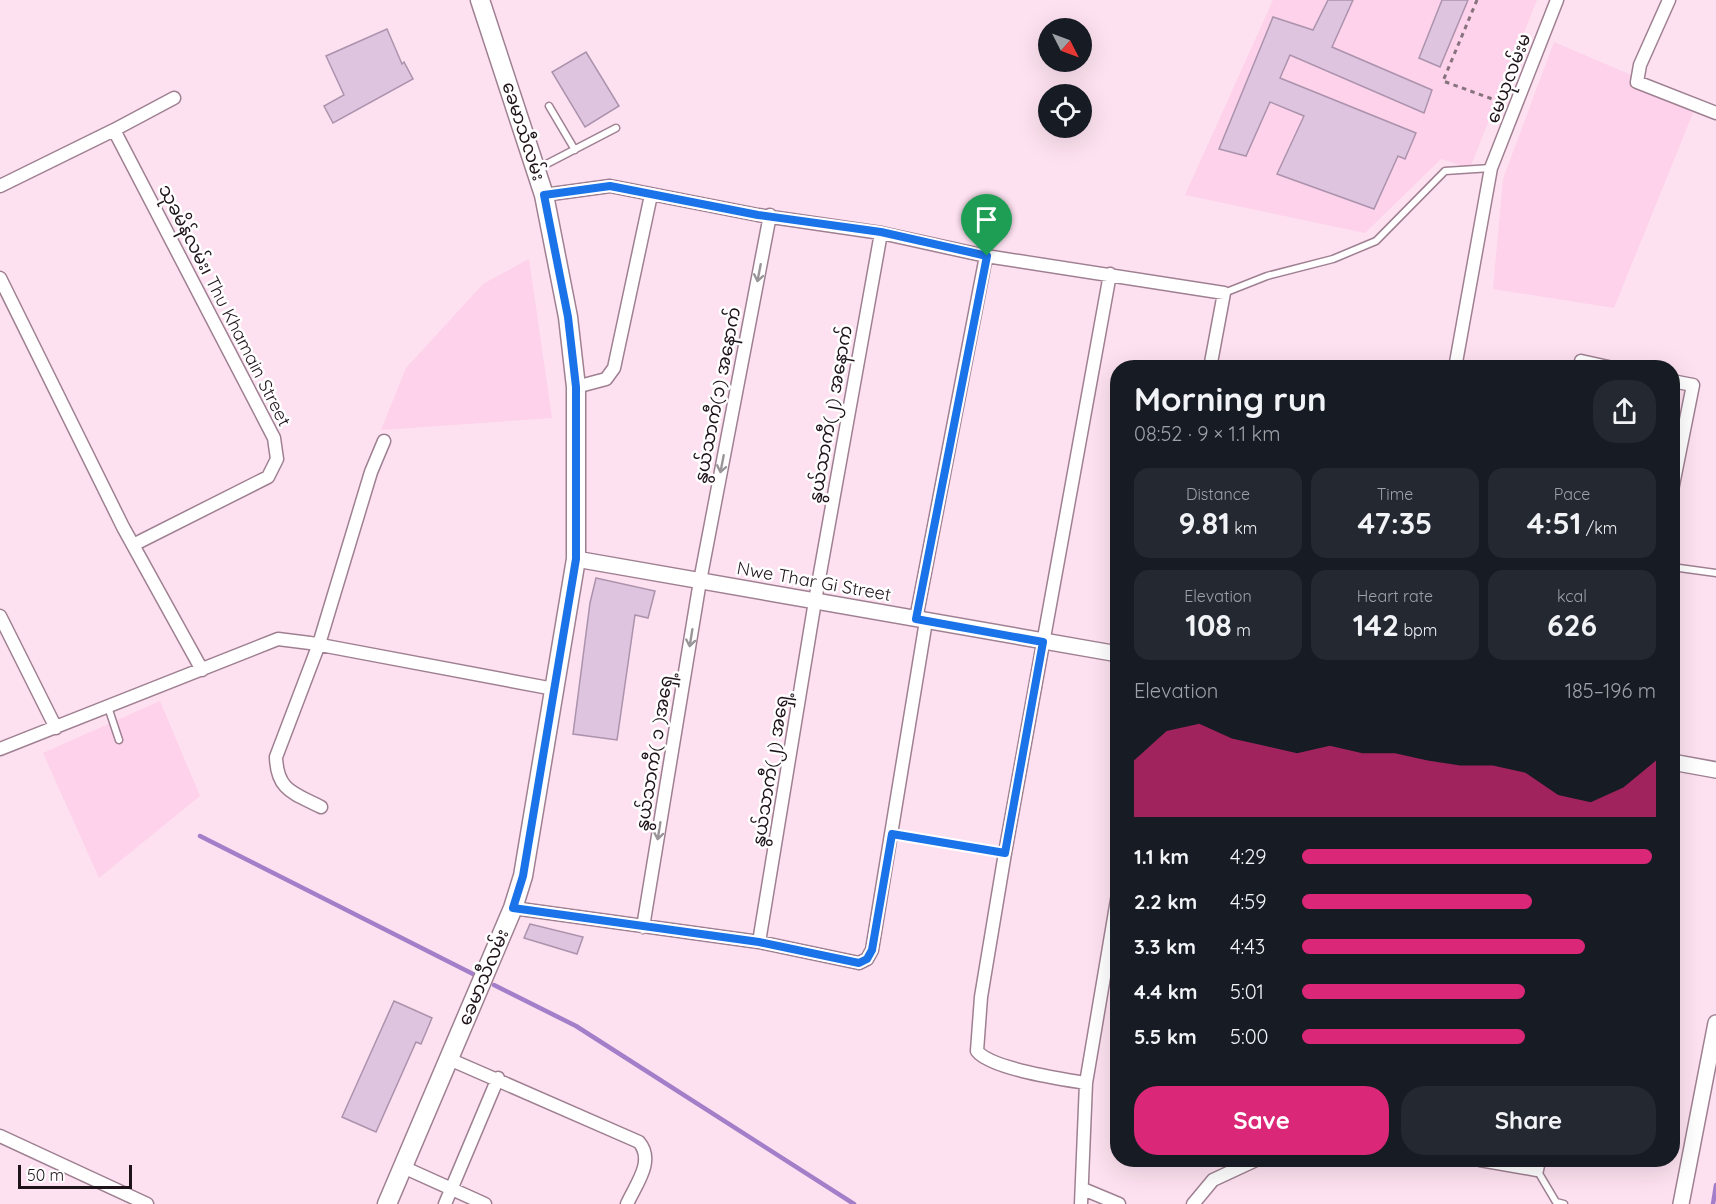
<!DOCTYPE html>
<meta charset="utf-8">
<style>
:root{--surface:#171b24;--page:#242831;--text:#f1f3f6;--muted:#9ea1a6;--accent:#db2777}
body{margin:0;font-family:Quicksand,"Noto Sans Myanmar",sans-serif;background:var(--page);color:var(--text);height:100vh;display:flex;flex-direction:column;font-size:22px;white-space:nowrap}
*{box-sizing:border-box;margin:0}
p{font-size:20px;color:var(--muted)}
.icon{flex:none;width:33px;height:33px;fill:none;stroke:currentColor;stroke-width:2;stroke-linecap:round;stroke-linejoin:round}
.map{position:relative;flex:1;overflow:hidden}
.panel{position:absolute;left:1110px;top:360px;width:570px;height:807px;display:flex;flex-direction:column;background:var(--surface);border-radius:24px;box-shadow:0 6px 24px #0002}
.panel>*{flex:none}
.needle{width:39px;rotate:132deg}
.fabs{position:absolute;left:1038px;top:18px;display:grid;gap:12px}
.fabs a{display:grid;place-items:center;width:54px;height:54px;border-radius:50%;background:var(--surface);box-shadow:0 6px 24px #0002;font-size:30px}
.scale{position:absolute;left:18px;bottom:15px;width:114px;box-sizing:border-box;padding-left:6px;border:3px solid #1f131a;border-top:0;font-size:16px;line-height:21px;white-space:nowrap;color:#1f131a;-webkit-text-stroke:4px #fff;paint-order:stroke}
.pin{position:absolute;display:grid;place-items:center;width:51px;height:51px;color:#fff;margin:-62px -26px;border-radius:50% 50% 50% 0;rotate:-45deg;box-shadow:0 0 6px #0007}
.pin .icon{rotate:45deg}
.round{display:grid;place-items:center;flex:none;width:63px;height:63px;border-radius:24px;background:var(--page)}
.overview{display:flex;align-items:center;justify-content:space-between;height:102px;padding:0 24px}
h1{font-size:33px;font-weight:700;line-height:45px}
.metrics{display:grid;grid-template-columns:repeat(3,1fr);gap:9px;height:102px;padding:6px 24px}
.metrics div{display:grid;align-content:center;border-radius:15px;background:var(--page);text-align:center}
.metrics b{font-size:30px;font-weight:700}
.metrics small{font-size:16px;font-weight:400}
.metrics p{font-size:16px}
.chart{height:168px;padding:12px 24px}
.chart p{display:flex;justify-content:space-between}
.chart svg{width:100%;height:108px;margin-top:6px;fill:var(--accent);opacity:.7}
.button{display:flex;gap:12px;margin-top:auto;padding:12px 24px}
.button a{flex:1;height:69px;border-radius:24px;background:var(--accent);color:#fff;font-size:24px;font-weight:700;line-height:69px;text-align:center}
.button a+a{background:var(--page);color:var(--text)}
ul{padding:0 24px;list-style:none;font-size:20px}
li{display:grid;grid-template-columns:96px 72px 1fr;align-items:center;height:45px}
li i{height:15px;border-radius:8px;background:var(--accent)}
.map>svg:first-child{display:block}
</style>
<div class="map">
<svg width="1716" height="1204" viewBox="0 0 1716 1204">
<rect width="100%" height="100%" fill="#fde1f0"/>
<path fill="#fdd2ea" d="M1273 0H1537L1470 168 1441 159 1365 233 1185 195Z
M1554 42 1697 103 1614 308 1493 289 1503 179Z
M529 259 552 418 381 430 406 368 483 284Z
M160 701 200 796 99 878 43 753Z"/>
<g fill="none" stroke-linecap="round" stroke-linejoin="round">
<path stroke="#a27fc8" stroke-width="4.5" d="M200 836 475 975
M494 985 576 1026 854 1204
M1713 1204 1716 1185"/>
</g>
<path fill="#dec4df" stroke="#ac93ad" stroke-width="1.5" d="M1328 0H1353L1332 47 1432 90 1424 113 1290 55 1280 78 1416 133 1405 159 1398 156 1374 209 1277 174 1304 116 1270 102 1246 156 1219 149 1273 17 1313 30Z
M1442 0H1468L1440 67 1419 58Z
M387 29 402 64 404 62 413 79 333 123 324 106 344 95 326 56Z
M586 52 619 106 585 127 552 72Z
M596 578 655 591 648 618 635 615 617 740 573 734 590 603Z
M530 924 583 937 577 954 524 938Z
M394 1001 432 1018 421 1044 416 1042 376 1132 342 1117Z"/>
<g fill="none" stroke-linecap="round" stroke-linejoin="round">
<defs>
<path id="service" d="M549 106 575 150
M537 169 616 128
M1224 293 1267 276 1333 259 1376 241 1445 171 1491 168
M1672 567 1716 573
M108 707 119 740
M892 834 1005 853
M1537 1170 1556 1202 1564 1204"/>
<path id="minor" d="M1669 0 1640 65 1637 82 1716 113
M114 130 174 98
M0 186 114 130 274 438 277 459 268 477 133 545
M544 195 610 186 758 215 881 233 986 256 1224 293 1210 368
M0 278 123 527 202 670
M1455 368 1491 168 1557 0
M1580 368 1581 361 1613 368
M1672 381 1693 385 1672 490
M576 387 606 379 614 368 651 195
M0 616 56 728
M916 619 986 256
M0 749 278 639 310 643 554 689
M321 807C294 793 277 791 276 757L319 644 371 472 384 441
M513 908 759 942 859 963 867 959 872 950 926 621
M643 927 700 581 770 215
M759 942 815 601 881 233
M449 1059 639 1142C655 1161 636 1184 627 1204
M1086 1083C1062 1079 991 1069 977 1051L981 997 1005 853 1110 274
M0 1136 147 1204
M1480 1160 1537 1170 1539 1160
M403 1167 485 1204
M1083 1189 1119 1204
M445 1204 498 1078
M1081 1204 1086 1083 1118 894
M1193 1204 1213 1180 1256 1160"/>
<path id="tertiary" d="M576 559 1118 654
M1672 762 1716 770
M1681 1204 1716 1023"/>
<path id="secondary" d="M387 1204 513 908 523 876 576 559V387L568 317 544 195 480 0"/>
</defs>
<use href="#service" stroke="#9f8092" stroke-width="9"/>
<use href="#minor" stroke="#9f8092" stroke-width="15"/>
<use href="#tertiary" stroke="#9f8092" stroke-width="18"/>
<use href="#secondary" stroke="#9f8092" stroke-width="21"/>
<path stroke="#87737e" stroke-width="3" stroke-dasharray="4.5 4.5" stroke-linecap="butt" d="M1477 0 1443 81 1495 100"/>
<use href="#service" stroke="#fff" stroke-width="6"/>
<use href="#minor" stroke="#fff" stroke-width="12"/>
<use href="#tertiary" stroke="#fff" stroke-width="15"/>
<use href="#secondary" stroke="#fff" stroke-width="18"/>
</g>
<defs><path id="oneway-shaft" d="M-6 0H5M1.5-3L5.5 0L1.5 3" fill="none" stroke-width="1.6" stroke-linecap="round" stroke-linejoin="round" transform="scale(1.5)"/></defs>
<g stroke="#9a9598">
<use href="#oneway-shaft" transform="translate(759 273) rotate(101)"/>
<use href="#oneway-shaft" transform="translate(722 464) rotate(101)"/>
<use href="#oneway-shaft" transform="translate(691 638) rotate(99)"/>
<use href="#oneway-shaft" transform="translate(659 831) rotate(99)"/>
</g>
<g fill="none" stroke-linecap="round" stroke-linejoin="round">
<defs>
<path id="route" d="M610 186 758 215 881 232 987 256 916 619 1043 642 1005 853 892 834 872 950 867 959 859 963 759 942 513 908 523 876 576 559V387L568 317 544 195Z"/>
</defs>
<use href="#route" stroke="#fff" stroke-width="12"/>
<use href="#route" stroke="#1a73e8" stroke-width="8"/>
</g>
<g text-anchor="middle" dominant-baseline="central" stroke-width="5" stroke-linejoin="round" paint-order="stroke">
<g font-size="18" fill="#1f131a" stroke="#fff">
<text transform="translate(1508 78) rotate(-69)">မေယုလမ်းမ</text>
<text transform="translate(524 131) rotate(72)">ခေမာသီလမ်း</text>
<text transform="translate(225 305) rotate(63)">သုခမိန်လမ်း၊ Thu Khamain Street</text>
<text transform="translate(717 395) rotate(-79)">နွယ်သာကီ(၁) အနောက်</text>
<text transform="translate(830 414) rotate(-80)">နွယ်သာကီ(၂) အနောက်</text>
<text transform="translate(814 581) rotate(10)">Nwe Thar Gi Street</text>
<text transform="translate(654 751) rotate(-81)">နွယ်သာကီ( ၁ )အရှေ့</text>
<text transform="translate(770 769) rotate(-81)">နွယ်သာကီ(၂) အရှေ့</text>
<text transform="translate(483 977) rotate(-67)">ခေမာသီလမ်း</text>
</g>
</g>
</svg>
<div class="fabs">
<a><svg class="needle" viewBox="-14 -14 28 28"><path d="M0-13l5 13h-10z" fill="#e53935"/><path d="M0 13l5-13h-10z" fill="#9ea1a6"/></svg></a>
<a><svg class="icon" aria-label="locate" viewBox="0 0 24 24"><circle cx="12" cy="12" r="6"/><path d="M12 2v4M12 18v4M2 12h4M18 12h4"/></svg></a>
</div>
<div class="scale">50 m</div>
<div class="pin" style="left:987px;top:256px;background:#1e9e55"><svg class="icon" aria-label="arrive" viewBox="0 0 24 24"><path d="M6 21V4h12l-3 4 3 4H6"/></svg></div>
<section class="panel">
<div class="overview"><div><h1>Morning run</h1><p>08:52 · 9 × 1.1 km</p></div><a class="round"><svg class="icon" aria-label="share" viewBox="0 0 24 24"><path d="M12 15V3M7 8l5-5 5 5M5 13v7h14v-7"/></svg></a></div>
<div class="metrics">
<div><p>Distance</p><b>9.81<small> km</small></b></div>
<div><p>Time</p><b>47:35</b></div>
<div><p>Pace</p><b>4:51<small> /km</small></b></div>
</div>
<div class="metrics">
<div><p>Elevation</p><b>108<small> m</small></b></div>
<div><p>Heart rate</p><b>142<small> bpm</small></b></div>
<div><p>kcal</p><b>626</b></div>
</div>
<div class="chart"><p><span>Elevation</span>185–196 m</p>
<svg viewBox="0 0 160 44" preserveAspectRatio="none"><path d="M0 44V21L10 9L20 6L30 12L40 15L50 18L60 15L70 18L80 18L90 21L100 23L110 23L120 26L130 35L140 38L150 32L160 21V44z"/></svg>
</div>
<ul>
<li><b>1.1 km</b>4:29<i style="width:99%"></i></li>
<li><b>2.2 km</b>4:59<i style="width:65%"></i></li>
<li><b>3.3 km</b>4:43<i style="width:80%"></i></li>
<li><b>4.4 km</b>5:01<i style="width:63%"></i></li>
<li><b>5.5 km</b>5:00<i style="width:63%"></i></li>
</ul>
<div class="button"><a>Save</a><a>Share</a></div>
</section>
</div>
